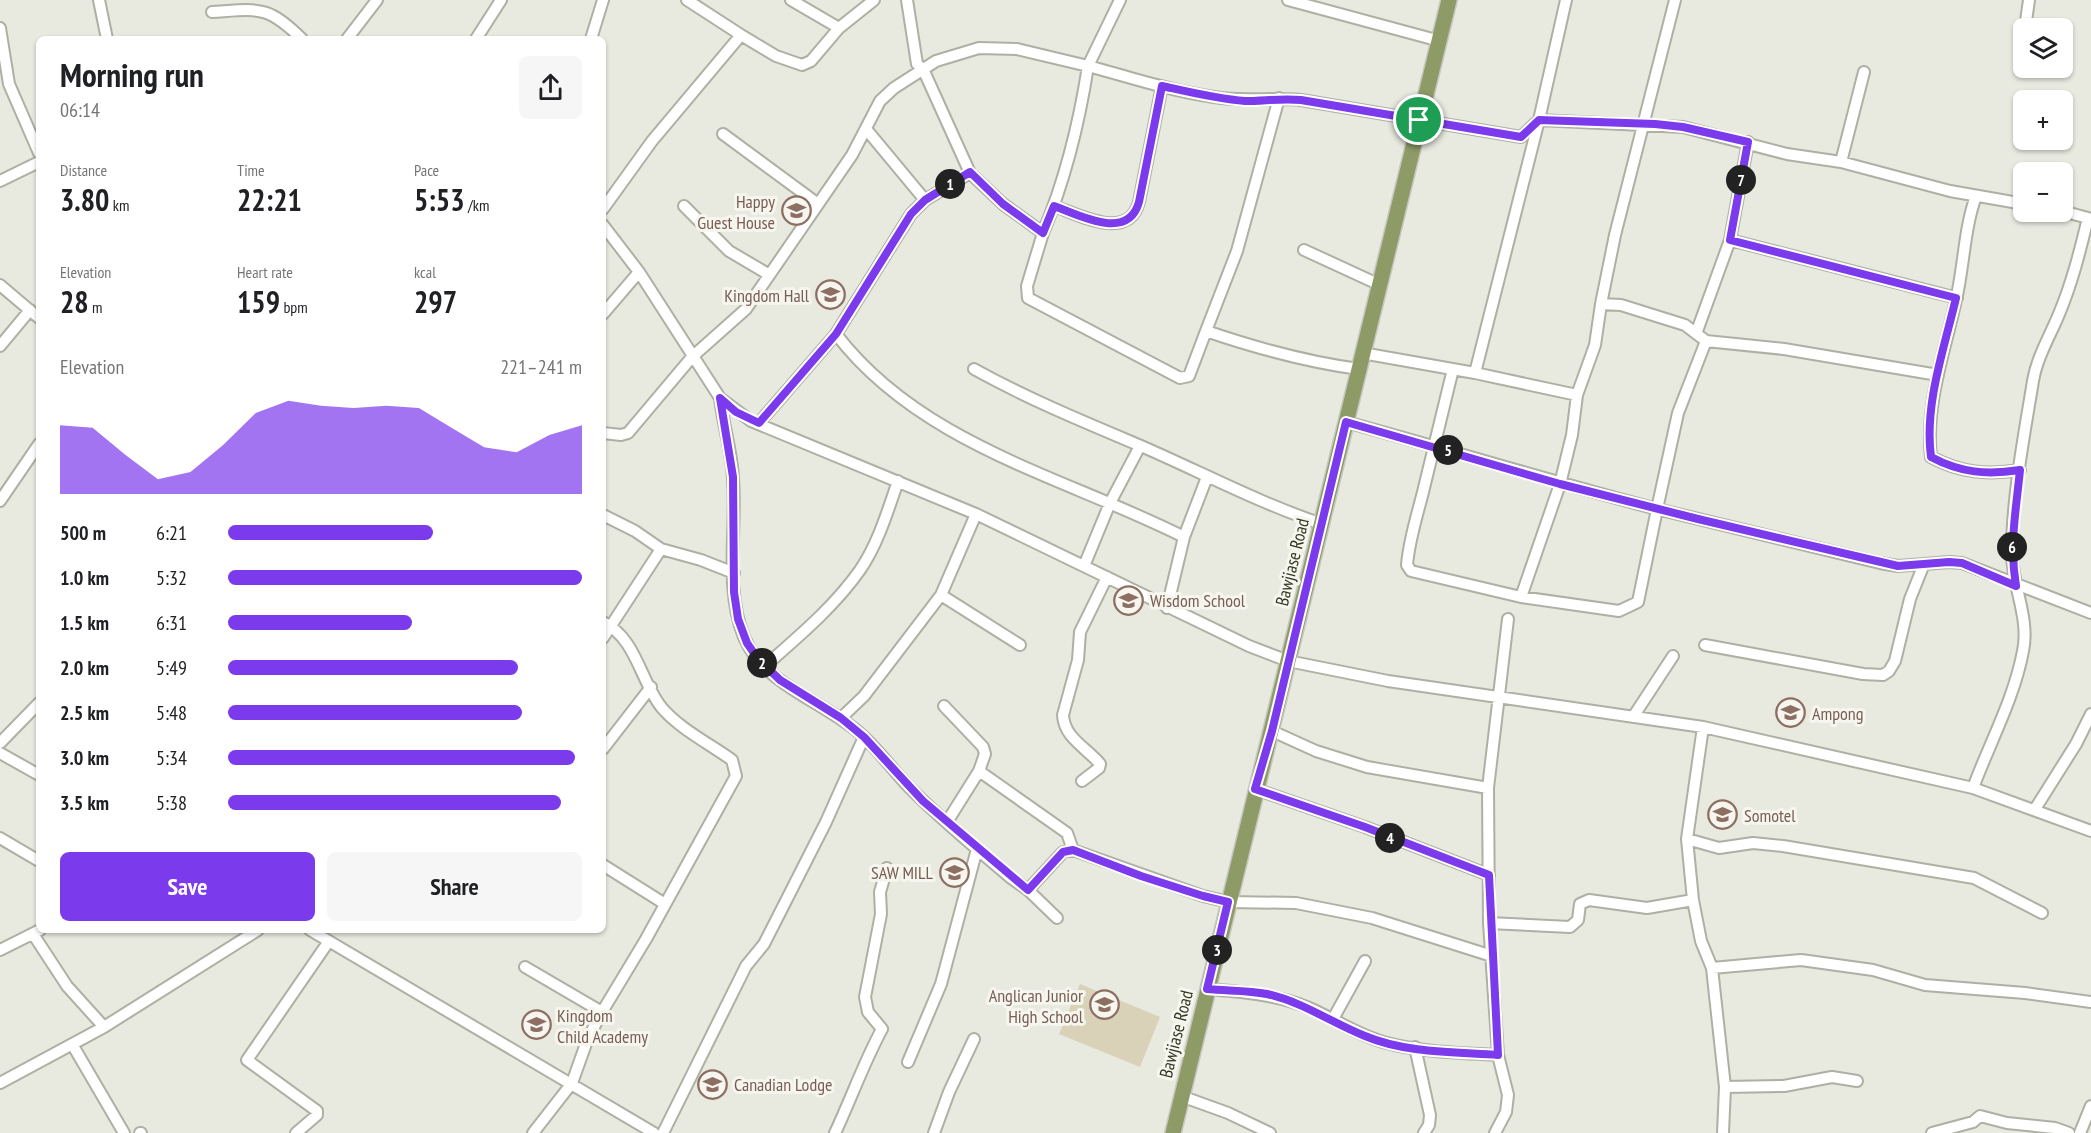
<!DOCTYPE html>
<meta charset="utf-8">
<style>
:root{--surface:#fff;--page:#f6f6f6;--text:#202124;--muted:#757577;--accent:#7c3aed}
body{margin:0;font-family:"PT Sans Narrow",sans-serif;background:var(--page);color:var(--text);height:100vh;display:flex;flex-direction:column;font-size:22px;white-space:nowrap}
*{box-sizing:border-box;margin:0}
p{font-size:20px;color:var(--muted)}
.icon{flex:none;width:33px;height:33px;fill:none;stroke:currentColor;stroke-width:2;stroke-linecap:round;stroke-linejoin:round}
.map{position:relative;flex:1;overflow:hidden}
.drawer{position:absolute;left:36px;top:36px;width:570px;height:897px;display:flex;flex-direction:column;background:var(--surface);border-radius:9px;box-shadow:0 2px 4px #0004}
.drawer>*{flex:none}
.buttons{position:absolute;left:2013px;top:18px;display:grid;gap:12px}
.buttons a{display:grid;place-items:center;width:60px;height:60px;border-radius:9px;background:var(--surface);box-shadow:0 2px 4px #0004;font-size:30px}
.pin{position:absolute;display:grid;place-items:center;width:51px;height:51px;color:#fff;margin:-26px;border:3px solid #fff;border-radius:50%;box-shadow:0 2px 6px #0007}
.km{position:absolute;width:30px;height:30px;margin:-15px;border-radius:50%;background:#222;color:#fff;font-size:16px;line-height:30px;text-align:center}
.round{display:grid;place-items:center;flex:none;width:63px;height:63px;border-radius:9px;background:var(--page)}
.headline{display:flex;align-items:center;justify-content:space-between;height:102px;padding:0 24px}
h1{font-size:33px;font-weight:600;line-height:45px}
.stats{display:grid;grid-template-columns:repeat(3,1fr);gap:9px;height:102px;padding:6px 24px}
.stats div{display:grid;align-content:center}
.stats b{font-size:30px;font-weight:600}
.stats small{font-size:16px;font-weight:400}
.stats p{font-size:16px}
.chart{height:168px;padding:12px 24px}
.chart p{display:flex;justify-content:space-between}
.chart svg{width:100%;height:108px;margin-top:6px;fill:var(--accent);opacity:.7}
.cta{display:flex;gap:12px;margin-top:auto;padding:12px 24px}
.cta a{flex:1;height:69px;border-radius:9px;background:var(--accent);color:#fff;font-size:24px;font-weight:600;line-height:69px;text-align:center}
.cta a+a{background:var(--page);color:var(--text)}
ul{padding:0 24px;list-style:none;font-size:20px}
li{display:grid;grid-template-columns:96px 72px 1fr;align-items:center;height:45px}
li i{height:15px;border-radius:8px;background:var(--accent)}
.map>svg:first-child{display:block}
</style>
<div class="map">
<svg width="2091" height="1133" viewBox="0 0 2091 1133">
<rect width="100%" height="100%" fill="#e8e9df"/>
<path fill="#d9d2b9" d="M1080 984 1160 1017 1140 1067 1059 1034Z"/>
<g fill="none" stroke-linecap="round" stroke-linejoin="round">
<defs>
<path id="street" d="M99 0 107 39
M687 0 741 35
M791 0 839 28
M907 0 917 64 923 69 970 173
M1120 0 1088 66C1129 77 1171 91 1214 97 1243 102 1272 97 1301 100L1521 137 1539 120 1683 127 1787 154 1841 162 1950 191 2024 204
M1288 0 1440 41
M212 12C260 9 267 5 302 39
M0 28 9 84 39 153
M2025 28 2029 0
M347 39 377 0
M476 39 501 0
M591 39 603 0
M2020 58 2024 37
M866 129 925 200
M723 134 818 204
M1841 162 1864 72
M0 181 39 162
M1976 196C1964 229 1964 266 1956 300 1945 351 1925 404 1931 457 1961 473 1987 475 2020 470
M684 206 729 251 768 274
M1054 206C1080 215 1128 242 1139 202L1162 86
M603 209 652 141 741 35 776 56 802 65 811 61 839 28 874 0
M603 225 639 272 720 398 751 421 976 514 1249 646 1288 661 1388 681 1703 727 1973 788 2091 831
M1730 240 1957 298
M1304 250 1380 285
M0 285 39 318
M1601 304 1615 235 1675 0
M603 314 639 272
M1206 331 1237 251 1279 98
M1697 331 1730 240 1748 142
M836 334 911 214 925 200 970 173 1003 204 1043 233 1027 286 1028 298 1180 378 1189 376 1206 331C1256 348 1306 362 1359 369
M0 346 30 310
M1362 353 1475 373 1577 395 1572 435 1560 484 1521 597
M974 369C1028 399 1084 422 1141 446 1201 472 1259 503 1322 524
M1475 373 1539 120 1566 0
M1577 395 1595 345 1601 304 1621 305 1685 325 1706 341
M720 398C723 425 732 452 733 479 737 530 724 588 744 637 765 687 827 702 864 737 880 752 892 769 907 785 939 818 976 848 1011 878L1028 890 1063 852 1073 850 1203 896 1229 902 1296 903 1372 918 1492 956
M1346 422C1450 450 1553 482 1657 509L1638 602 1619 611 1521 597 1411 571 1407 565C1409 540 1417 516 1423 492 1433 451 1443 410 1453 369
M759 423 836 334C921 445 1065 477 1184 537L1167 608
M603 433 621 435 628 433 692 357 746 309 852 155 880 101 894 88 936 61 979 48 1017 49 1088 66C1079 124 1065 180 1043 233
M0 501 39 444
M603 515 635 531 661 549 701 560 734 573
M1184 537 1207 477
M1924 564 1898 566 1880 563 1657 509 1678 413 1706 341 1784 349 1938 375
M1084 566 1110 503 1140 446
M941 595 1020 645
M603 638 661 549
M1705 645 1863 674 1883 675 1889 671 1895 661 1910 599 1924 564 1949 562 1962 563 2091 613
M765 666C799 636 834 607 860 570 878 544 888 510 898 481
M944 706 983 747 985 754 979 771 947 822
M1633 717 1673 656
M841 718 864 696 941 595 976 514
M1703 727 1687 839 1693 900 1701 941 1712 968 1725 1087 1723 1133
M1272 731 1316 751 1367 767 1488 788
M0 743 39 703
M603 749 651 687
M0 753 39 775
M979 771 1067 833 1073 850
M1082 781 1099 768 1100 764C1087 748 1064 738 1063 715L1078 660 1080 632 1107 577
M1973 788C1990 742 2014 699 2023 651 2030 618 2012 586 2012 553 2012 498 2024 436 2033 381 2037 357 2050 336 2059 314 2072 283 2080 251 2088 218L2062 211
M1255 789 1365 827 1489 875
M2035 809 2076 744 2091 714
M0 838 39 861
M1687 839 1719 848 1753 843 1783 846 1974 878 2042 913
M603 865 665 904
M1028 890 1057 918
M1489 923 1570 927 1578 920 1580 904 1589 900 1647 908 1693 900
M310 930 654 1133
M33 934 67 986 104 1027 258 930
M0 950 40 930
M525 967 602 1012
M1712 968 1801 960 1873 970 1925 985 2025 993 2091 1002
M1207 989C1242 992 1274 994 1307 1007 1333 1018 1356 1034 1383 1042 1419 1052 1460 1053 1498 1055
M1333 1019 1365 961
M72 1044 124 1133
M1415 1047 1430 1115 1429 1125 1424 1133
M908 1062 941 984 977 849
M0 1083 104 1027
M1725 1087 1784 1086 1832 1077 1857 1081
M1181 1096 1228 1113 1270 1133
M140 1133H141
M296 1133 317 1115V1111L247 1060 329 941
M533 1133 572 1083 588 1038 602 1012 646 939 736 776 732 760C710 744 680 729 662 708 640 681 637 639 603 622
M663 1133 746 966 764 944 826 822 864 737
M835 1133C851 1099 864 1062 882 1029L868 1012 865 997 881 914 880 892 887 868
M934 1133 949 1092 974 1039
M1495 1133 1506 1112 1508 1095 1498 1055 1489 923 1488 788 1508 619
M1932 1133 1973 1122 1980 1116 2007 1123 2055 1128 2069 1133
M2080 1133 2091 1106"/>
<path id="primary" d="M1173 1133 1449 0"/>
</defs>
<use href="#street" stroke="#aeb0a3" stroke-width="14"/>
<use href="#primary" stroke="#c6c7c1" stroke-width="18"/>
<use href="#street" stroke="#fff" stroke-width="10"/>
<use href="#primary" stroke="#8e9b67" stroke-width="15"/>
</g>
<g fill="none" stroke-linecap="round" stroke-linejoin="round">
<defs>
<path id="route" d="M1162 86C1189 92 1217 99 1245 101 1264 101 1282 98 1301 100L1521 137 1539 120 1655 124 1683 127 1748 142 1730 240 1956 298C1944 349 1924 405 1931 457 1961 473 1987 475 2020 470 2016 511 2009 544 2016 586L1962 563 1949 562 1898 566 1698 519 1560 484 1346 422 1272 731 1255 789 1365 827 1489 875 1498 1055C1455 1052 1405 1053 1365 1036 1332 1023 1303 1002 1267 994 1248 990 1227 991 1207 989L1228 902 1203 896 1141 876 1073 850 1063 852 1028 890 923 801 864 737 841 718 780 680 758 659 747 643 738 619 734 592 733 477 720 398 736 412 759 423 836 334 911 214 925 200 970 172 1003 204 1043 233 1054 206C1079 215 1128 242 1139 202Z"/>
</defs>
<use href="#route" stroke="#fff" stroke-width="12"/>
<use href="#route" stroke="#7c3aed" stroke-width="8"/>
</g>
<defs>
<symbol id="school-ring" viewBox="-11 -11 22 22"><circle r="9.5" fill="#f6f6ef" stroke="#8d6e63" stroke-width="1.5"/><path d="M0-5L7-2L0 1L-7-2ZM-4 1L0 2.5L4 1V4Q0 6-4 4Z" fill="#8d6e63"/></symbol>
</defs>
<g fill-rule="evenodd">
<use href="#school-ring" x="780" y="194" width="33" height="33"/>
<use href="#school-ring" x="814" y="278" width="33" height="33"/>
<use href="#school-ring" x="1112" y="584" width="33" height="33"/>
<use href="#school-ring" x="1774" y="696" width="33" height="33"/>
<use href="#school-ring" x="1706" y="798" width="33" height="33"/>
<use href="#school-ring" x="938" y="856" width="33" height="33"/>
<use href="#school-ring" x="1088" y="988" width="33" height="33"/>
<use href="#school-ring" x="520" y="1008" width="33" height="33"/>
<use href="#school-ring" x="696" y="1068" width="33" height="33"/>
</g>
<g text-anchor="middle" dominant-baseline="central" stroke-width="6" stroke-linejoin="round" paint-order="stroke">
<g font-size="18" fill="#785e54" stroke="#f6f6ef" text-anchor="start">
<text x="775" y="201" text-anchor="end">Happy<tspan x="775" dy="21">Guest House</tspan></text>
<text x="809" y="295" text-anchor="end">Kingdom Hall</text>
<text x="1150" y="600">Wisdom School</text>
<text x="1812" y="713">Ampong</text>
<text x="1744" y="815">Somotel</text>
<text x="933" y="872" text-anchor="end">SAW MILL</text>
<text x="1083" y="995" text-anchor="end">Anglican Junior<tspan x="1083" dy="21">High School</tspan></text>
<text x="557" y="1015">Kingdom<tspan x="557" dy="21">Child Academy</tspan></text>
<text x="734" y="1084">Canadian Lodge</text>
</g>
<g font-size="18" fill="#323822" stroke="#f6f6ef">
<text transform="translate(1292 562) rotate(-76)">Bawjiase Road</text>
<text transform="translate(1176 1034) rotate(-76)">Bawjiase Road</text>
</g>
</g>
</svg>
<div class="buttons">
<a><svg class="icon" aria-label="layers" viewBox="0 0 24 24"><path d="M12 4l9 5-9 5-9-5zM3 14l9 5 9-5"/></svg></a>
<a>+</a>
<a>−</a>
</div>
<div class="pin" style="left:1419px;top:120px;background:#1e9e55"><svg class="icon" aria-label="arrive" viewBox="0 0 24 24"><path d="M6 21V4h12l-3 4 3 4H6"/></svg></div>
<b class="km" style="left:950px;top:184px">1</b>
<b class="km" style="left:762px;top:663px">2</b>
<b class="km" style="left:1217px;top:950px">3</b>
<b class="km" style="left:1390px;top:838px">4</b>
<b class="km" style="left:1448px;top:450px">5</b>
<b class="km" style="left:2012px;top:547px">6</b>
<b class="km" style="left:1741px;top:180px">7</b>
<section class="drawer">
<div class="headline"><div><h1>Morning run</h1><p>06:14</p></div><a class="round"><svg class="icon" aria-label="share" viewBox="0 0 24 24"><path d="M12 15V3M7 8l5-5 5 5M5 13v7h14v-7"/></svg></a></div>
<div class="stats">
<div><p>Distance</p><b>3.80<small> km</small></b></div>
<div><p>Time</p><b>22:21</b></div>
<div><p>Pace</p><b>5:53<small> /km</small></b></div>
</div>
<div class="stats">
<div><p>Elevation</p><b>28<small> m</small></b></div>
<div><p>Heart rate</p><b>159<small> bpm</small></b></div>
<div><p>kcal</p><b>297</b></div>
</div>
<div class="chart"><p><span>Elevation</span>221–241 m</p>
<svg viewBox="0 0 160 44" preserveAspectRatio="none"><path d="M0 44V16L10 17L20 28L30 38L40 35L50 24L60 11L70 6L80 8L90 9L100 8L110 9L120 17L130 25L140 27L150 20L160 16V44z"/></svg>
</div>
<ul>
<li><b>500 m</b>6:21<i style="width:58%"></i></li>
<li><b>1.0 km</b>5:32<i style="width:100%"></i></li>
<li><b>1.5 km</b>6:31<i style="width:52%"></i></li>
<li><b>2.0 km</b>5:49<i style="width:82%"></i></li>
<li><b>2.5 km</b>5:48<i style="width:83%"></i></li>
<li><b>3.0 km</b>5:34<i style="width:98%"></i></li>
<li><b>3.5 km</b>5:38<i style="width:94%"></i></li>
</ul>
<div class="cta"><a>Save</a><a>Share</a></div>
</section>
</div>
